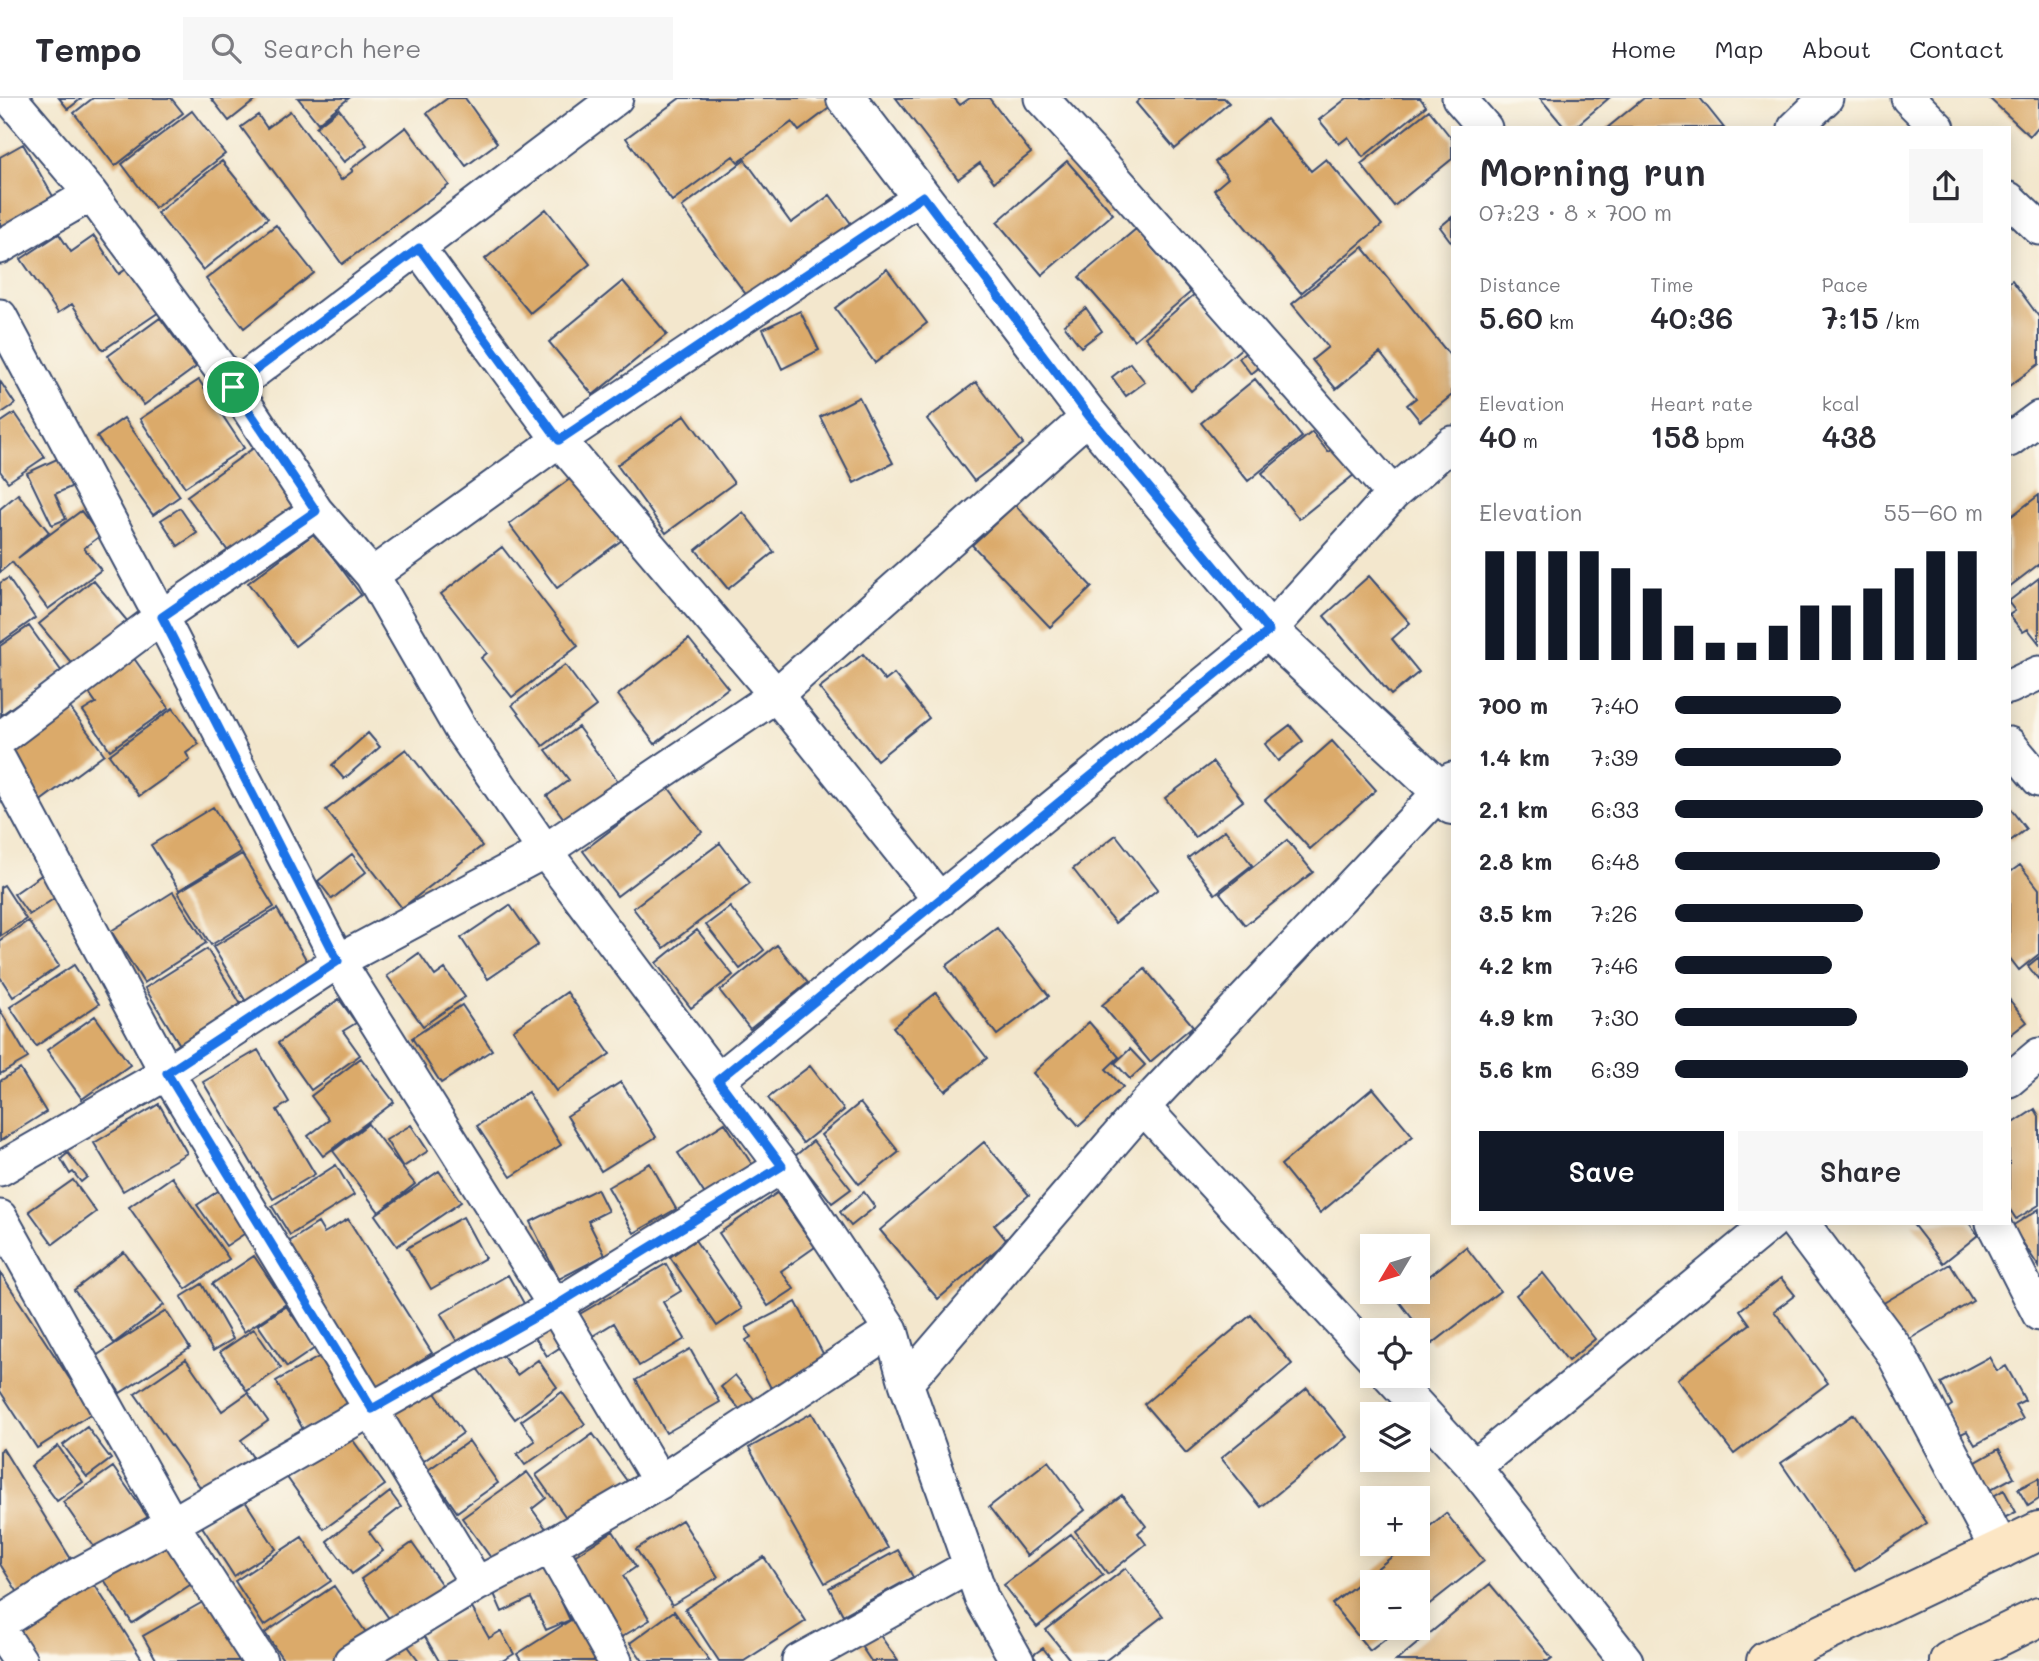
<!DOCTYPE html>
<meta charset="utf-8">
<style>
:root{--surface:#fff;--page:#f7f7f7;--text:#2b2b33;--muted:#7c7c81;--line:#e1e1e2;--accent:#111827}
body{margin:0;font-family:Mali,sans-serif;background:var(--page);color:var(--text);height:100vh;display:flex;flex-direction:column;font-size:26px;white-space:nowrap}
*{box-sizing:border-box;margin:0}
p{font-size:23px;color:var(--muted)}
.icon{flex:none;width:38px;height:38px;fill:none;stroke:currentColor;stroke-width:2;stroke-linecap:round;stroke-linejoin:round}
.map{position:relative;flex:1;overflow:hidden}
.drawer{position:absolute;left:1451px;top:28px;width:560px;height:1099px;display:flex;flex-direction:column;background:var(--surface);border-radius:0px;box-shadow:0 4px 18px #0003}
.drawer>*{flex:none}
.needle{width:46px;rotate:232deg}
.controls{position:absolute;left:1360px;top:1136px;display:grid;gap:14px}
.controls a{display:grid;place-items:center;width:70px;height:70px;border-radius:0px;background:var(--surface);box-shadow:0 4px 18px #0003;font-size:35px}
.pin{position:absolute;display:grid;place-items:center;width:60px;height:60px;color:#fff;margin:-30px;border:4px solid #fff;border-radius:50%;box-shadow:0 2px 7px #0007}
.round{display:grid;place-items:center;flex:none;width:74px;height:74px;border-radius:0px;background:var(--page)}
.summary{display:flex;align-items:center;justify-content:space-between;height:119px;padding:0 28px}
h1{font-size:38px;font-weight:600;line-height:52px}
.metrics{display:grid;grid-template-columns:repeat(3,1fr);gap:10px;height:119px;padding:7px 28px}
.metrics div{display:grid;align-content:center}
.metrics b{font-size:30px;font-weight:600}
.metrics small{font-size:19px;font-weight:400}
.metrics p{font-size:19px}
.chart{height:196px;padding:14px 28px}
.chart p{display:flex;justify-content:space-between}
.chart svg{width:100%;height:126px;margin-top:7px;stroke:var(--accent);stroke-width:6}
.action{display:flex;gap:14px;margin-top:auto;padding:14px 28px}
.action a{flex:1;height:80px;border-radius:0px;background:var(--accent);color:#fff;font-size:28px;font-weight:600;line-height:80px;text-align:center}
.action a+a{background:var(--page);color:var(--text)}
ul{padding:0 28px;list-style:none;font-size:23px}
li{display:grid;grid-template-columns:112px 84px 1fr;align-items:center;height:52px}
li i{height:18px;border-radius:9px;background:var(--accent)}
header{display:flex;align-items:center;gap:42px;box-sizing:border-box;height:98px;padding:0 35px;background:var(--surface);border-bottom:2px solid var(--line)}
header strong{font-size:33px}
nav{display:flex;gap:38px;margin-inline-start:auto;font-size:24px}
.search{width:490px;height:63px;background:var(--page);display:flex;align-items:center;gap:18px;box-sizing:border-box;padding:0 24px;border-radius:0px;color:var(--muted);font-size:26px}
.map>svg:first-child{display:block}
</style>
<header>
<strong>Tempo</strong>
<div class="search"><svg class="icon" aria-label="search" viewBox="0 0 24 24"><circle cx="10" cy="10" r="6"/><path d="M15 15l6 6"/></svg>Search here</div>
<nav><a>Home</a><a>Map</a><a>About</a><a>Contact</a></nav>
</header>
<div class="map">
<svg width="2039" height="1563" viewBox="0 0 2039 1563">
<rect width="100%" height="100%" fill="#fbf7ec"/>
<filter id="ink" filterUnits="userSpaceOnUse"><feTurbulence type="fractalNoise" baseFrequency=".0143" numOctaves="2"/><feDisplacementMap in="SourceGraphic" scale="14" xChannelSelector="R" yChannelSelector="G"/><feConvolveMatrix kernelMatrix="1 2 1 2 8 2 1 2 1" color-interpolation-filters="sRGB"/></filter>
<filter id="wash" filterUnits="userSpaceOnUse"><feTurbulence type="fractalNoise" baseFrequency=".00686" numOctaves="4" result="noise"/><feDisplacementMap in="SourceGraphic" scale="28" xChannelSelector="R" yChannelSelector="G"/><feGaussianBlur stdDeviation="1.57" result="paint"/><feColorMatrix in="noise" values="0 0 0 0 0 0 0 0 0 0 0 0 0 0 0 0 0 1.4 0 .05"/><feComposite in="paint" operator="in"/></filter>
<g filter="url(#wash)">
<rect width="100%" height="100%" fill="#f3e7cd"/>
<g id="blocks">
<path fill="#dbaa6a" d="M59 0H82L68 11Z
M93 0H171L183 15 115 68 74 15Z
M211 0H258L229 23Z
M298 0H349L318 25Z
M448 0H465L497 45 466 68 427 15Z
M680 0H826L832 8 799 33 792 24 738 64 733 58 672 103 626 40Z
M896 0H954L960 7 970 0H989L1031 55 994 84 980 65 958 81Z
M1141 0H1224L1229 5 1175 51 1136 5Z
M1347 0H1420L1426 8 1363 59 1348 39 1339 46 1319 22Z
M1540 0H1609L1574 30H1565Z
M1644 0H1700L1724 30H1607Z
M1989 0H2039V28L2030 38Z
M339 11 367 47 344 64 316 29Z
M1429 12 1452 41V61L1394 108 1361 66Z
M192 13 225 56 155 110 122 66Z
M290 13 341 82 353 73 351 71 406 29 449 87 342 166 241 29 258 17 267 30Z
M1267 21 1311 73 1326 61 1382 127 1301 195 1214 92 1228 80 1215 64Z
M23 46 54 100 0 130V59Z
M745 62 791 125 830 97 855 131 753 206 682 109Z
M222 63 268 120 203 172 157 115Z
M1067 63 1113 116 1042 177 997 124Z
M546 111 590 166 530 215 485 161Z
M1452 119V145L1440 129Z
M276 127 314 175 244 230 206 181Z
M1136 131 1191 194 1134 242 1079 179Z
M59 136 71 154 94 138 119 176 135 165 165 210 103 252 72 206 58 215 21 161Z
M1363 149 1452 260V297L1420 323 1407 307 1416 300 1380 255 1336 291 1312 262 1328 249 1292 206Z
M887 171 927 225 875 265 835 210Z
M2012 182 2039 219V266L2009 288V184Z
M623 183 667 236 593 297 549 244Z
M1196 195 1243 249 1191 293 1145 239Z
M1086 210 1102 233 1081 249 1064 227Z
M800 213 819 252 782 271 763 231Z
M160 220 196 269 144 307 108 258Z
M1254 248 1266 264 1251 276 1239 260Z
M1130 265 1145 284 1126 298 1112 279Z
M1255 281 1302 339 1248 383 1201 325Z
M199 282 244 350 185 389 140 321Z
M0 283 15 306 0 316Z
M976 284 1023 346 974 383 927 321Z
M859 299 893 365 854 385 820 319Z
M15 315 45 359 8 384 0 373V325Z
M685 317 734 385 666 435 617 367Z
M124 320 180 398 153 417 97 339Z
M1312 334 1328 354 1334 350 1355 376 1299 421 1262 375Z
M255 349 298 409 231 457 187 398Z
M59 360 73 388 55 396 66 421 52 427 27 375Z
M582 372 630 436 557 490 509 426Z
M18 396 49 434 18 460 81 413 100 438 84 450 101 472 48 511 12 464 0 474V411Z
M2039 397V466L2009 489V420Z
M1015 407 1092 489 1050 529 972 447Z
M180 410 197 435 178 448 161 422Z
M743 414 774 454 728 491 696 452Z
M315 435 361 497 295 548 248 485Z
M502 449 578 548 512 599 481 560 487 555 441 496Z
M1369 478 1410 525 1392 541 1419 574 1391 597 1324 518Z
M8 480 35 520 0 545V485Z
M2039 480V545L2028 531 2023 534 2009 517 2015 513 2009 505V503Z
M93 482 129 525 75 569 39 526Z
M29 528 62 574 1 617 0 548Z
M689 541 728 590 655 646 618 597Z
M863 556 885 583 894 576 929 620 877 662 819 590Z
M133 559 169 610 110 652 83 613 96 605 87 592Z
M565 567 596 608 543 648 512 607Z
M68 607 104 656 39 704 3 656Z
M173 610 199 646 186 655 190 662 139 698 109 657Z
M1290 627 1303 643 1278 663 1265 646Z
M578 629 626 694 573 733 547 698 569 682 546 652Z
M368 635 380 649 344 681 332 667Z
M1332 643 1376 692 1310 751 1265 702Z
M406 651 482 748 402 810 326 712Z
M1213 664 1243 703 1195 739 1165 700Z
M668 689 702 734 617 798 583 753Z
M213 709 241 754 179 792 151 747Z
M2009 709 2026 731 2009 744Z
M1225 732 1252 767 1215 796 1188 760Z
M1116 737 1158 791 1115 825 1073 771Z
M1287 742 1313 774 1245 827 1220 795Z
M720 745 750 785 664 850 633 810Z
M242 756 274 809 211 847 178 794Z
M352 756 366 774 332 801 318 783Z
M2020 767 2039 791V856L2019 872 2009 859V775Z
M43 776 58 798 29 817 14 796Z
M4 787 26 821 0 838V789Z
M173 794 206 845 144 885 111 833Z
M510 807 538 847 488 881 461 840Z
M730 809 764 852 740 871 706 827Z
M277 811 311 870 248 907 213 849Z
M28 823 59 868 13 899 0 879V842Z
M997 830 1049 898 997 937 946 868Z
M697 832 733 877 691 910 656 865Z
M777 847 808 885 750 931 720 893Z
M207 851 242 908 180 947 145 890Z
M419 855 435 878 445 871 465 899 423 928 387 878Z
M2039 859V882L2028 868Z
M74 867 99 906 36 948 10 909Z
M1145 871 1193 928 1150 964 1102 907Z
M567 894 610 956 556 993 513 932Z
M936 895 987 960 945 993 893 929Z
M339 901 356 925 343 933 360 957 311 992 278 945Z
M2009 901 2027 924 2009 938Z
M462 907 492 952 441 985 412 940Z
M0 912 28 960 0 976Z
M95 918 130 967 82 1001 47 952Z
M1089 924 1119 959 1106 971 1123 989 1079 1028 1033 975Z
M1130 951 1145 967 1130 981 1115 965Z
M258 952 289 1004 277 1012 315 1076 273 1101 203 984Z
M361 960 394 1004 323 1058 308 1038 329 1022 311 998Z
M810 968 844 1012 803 1045 768 1000Z
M20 971 46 1014 0 1043V983Z
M621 984 656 1039 601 1073 567 1018Z
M1373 990 1413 1038 1320 1115 1281 1067Z
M528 994 561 1047 511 1079 477 1028Z
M860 1005 899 1054 859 1086 821 1037Z
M159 1006 187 1055 123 1093 94 1045Z
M2035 1011 2039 1018V1107L2016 1121 2009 1110V1028Z
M725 1025 755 1071 708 1101 678 1055Z
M368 1026 415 1086 379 1114 333 1053Z
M411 1027 428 1053 403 1069 386 1042Z
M813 1043 851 1091 832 1105 795 1058Z
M984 1044 1029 1097 994 1127 1007 1143 938 1201 880 1132Z
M68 1055 87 1079 81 1084 73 1074 70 1076 61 1061Z
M650 1065 676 1111 634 1135 608 1089Z
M336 1067 354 1097 290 1137 272 1108Z
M439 1073 461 1104 397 1148 375 1117Z
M172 1079 229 1161 186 1191 129 1109Z
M73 1082 96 1114 53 1146 29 1113Z
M224 1089 253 1130 226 1148 197 1107Z
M597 1091 608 1113 588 1123 605 1157 559 1181 530 1124Z
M864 1094 875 1109 851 1128 840 1114Z
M777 1095 815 1149 781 1173 794 1191 768 1208 719 1135Z
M2039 1111V1169L2012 1128Z
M463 1119 485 1160 431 1191 407 1150Z
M348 1121 432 1255 375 1291 284 1147 318 1125 324 1135Z
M1912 1125H1969L1978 1137 1943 1165Z
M695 1142 742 1211 717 1228 670 1159Z
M1466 1149 1500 1193 1432 1246 1398 1202 1409 1194H1418V1187Z
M124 1154 164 1207 114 1245 74 1192Z
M254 1158 286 1206 244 1234 212 1186Z
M666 1166 681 1193 663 1204 685 1241 639 1268 614 1225 591 1239 578 1217Z
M1950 1166 1973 1203 1898 1248 1875 1210Z
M0 1174 92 1315 37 1350 0 1293Z
M1543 1175 1595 1241 1568 1263 1516 1197Z
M508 1177 526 1209 459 1247 441 1216Z
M1781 1180 1795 1197 1774 1213 1828 1285 1734 1356 1677 1281 1750 1226 1740 1212Z
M202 1186 233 1241 213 1253 181 1199Z
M796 1204 828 1265 773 1294 746 1242 751 1239 746 1230Z
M286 1208 315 1250 287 1269 258 1227Z
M166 1213 190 1250 120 1295 96 1258Z
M549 1217 568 1244 547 1258 529 1230Z
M1251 1217 1292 1266 1186 1355 1144 1306Z
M254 1231 281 1270 247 1293 220 1254Z
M333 1251 361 1302 304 1333 276 1283Z
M690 1251 720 1304 666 1335 636 1282Z
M498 1252 517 1277 538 1262 557 1289 515 1321 476 1269Z
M1989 1259 1997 1273 2006 1268 2025 1302 2015 1307 2023 1321 1975 1347 1967 1333 1959 1337 1945 1312 1952 1307 1941 1285Z
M186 1261 222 1313 248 1295 268 1323 241 1342 254 1361 205 1396 135 1296Z
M735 1277 755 1302 741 1313 721 1289Z
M428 1285 463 1335 421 1365 385 1314Z
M1307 1290 1347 1339 1261 1409 1221 1360Z
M562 1294 585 1326 525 1367 517 1356 535 1343 521 1323Z
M812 1315 888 1450 825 1485 749 1350Z
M1854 1316 1927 1425 1855 1473 1781 1365Z
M87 1329 111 1361 87 1379 63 1347Z
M347 1334 385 1387 324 1431 286 1378Z
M593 1336 627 1383 570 1425 536 1377Z
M469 1343 498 1385 457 1414 428 1372Z
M58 1348 83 1384 57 1403 31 1368Z
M3 1351 74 1466 20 1498 0 1466V1353Z
M1999 1351 2014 1379 1979 1398 1964 1371Z
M1048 1363 1085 1412 1027 1458 989 1409Z
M113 1369 149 1421 99 1456 63 1404Z
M527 1374 546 1400 532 1411 547 1432 497 1468 462 1420Z
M2039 1380V1401L2028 1408 2018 1391Z
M2004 1392 2016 1414 1996 1424 1985 1403Z
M390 1394 401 1409 369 1434 383 1453 352 1476 327 1443Z
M1122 1397 1146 1428 1138 1435 1146 1446 1108 1476 1075 1433Z
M243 1400 276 1451 234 1478 201 1427Z
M1446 1415 1484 1463 1418 1515V1484H1372V1530H1400L1370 1553 1332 1506 1408 1446H1418V1438Z
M682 1422 718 1479 672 1507 636 1451Z
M613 1433 636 1469 623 1478 650 1522 618 1541 568 1462Z
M1071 1436 1103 1477 1037 1529 1004 1487Z
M302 1439 331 1483 264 1528 235 1483Z
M164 1440 193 1485 132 1525 103 1480Z
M412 1445 449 1497 398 1533 361 1481Z
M898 1452 913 1479 843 1517 829 1490Z
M764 1459 806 1523 744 1563H719L685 1511Z
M544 1467 570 1522 546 1532 531 1500 502 1514 492 1491Z
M1126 1470 1163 1518 1105 1563H1071L1046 1532Z
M91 1481 143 1563H33L13 1532Z
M1490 1486 1552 1560 1548 1563H1396Z
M334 1488 369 1539 334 1563H284L265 1535Z
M210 1500 246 1563H157L143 1538Z
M472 1510 489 1540 501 1533 514 1556 502 1563H439L424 1537Z
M674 1513 710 1563H643L630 1545Z
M579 1517 600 1563H521L517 1556Z
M877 1533 898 1563H871L859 1545Z
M405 1544 419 1563H378Z
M1043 1550 1053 1563H1037L1033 1557Z"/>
</g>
</g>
<g filter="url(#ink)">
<use href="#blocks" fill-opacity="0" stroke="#3b4b6f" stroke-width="2"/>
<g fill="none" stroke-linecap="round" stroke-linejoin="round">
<defs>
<path id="minor" d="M10 0 91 96 234 289 316 413 372 477 460 630 545 753 782 1068 891 1232 906 1285
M1041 0 1091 54 1393 396
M1459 0 1485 30
M1908 0 1938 30
M1795 30 1826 0
M2009 101 2039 130
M0 149 91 96
M419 151 559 342 776 597 940 802
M0 218 161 519 338 863 555 1208 660 1384
M234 289 616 0
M2009 342 2039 320
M372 477 559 342 923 98
M2009 589 2039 575
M0 641 161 519 316 413
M2009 646 2039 682
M0 663 167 975 477 1486
M718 982 1269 533 1393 396 1452 345
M2009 982 2039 957
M1143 1009 1372 1258
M0 1071 167 975 338 863 545 753 776 597 1089 318
M0 1119 172 1426 260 1563
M1993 1125 2039 1216
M1390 1278 1474 1369 1626 1563
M1474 1369 1771 1125
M550 1448 615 1563
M0 1525 68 1482 172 1426 372 1311 555 1208 782 1068
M0 1533 20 1563
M351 1563 477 1486 550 1448 660 1384 891 1232
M799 1563 970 1468
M1017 1563 982 1501 906 1285 1143 1009 1452 681"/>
<path id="tertiary" d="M846 0 1089 318 1269 533 1442 694 1452 707
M1799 1125 1894 1252 2000 1452"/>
<path id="secondary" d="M1766 1563 2039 1433
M1949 1563 2039 1519"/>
</defs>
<use href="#minor" stroke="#3b4b6f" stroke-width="37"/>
<use href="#tertiary" stroke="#3b4b6f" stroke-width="42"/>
<use href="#secondary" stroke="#3b4b6f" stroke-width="42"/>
<use href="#minor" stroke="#fff" stroke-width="33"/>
<use href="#tertiary" stroke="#fff" stroke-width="38"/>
<use href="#secondary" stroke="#fce6c4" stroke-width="38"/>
</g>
</g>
<g fill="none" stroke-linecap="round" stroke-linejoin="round" filter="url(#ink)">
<defs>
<path id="route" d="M923 98 1089 318 1269 533 718 982 782 1068 555 1208 372 1311 167 975 338 863 162 519 316 413 233 289 419 150 559 342Z"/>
</defs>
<use href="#route" stroke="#fff" stroke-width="14"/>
<use href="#route" stroke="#1a73e8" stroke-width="9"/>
</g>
</svg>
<div class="controls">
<a><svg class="needle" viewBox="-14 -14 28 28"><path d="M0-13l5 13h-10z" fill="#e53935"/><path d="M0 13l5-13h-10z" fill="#7c7c81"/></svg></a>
<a><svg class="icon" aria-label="locate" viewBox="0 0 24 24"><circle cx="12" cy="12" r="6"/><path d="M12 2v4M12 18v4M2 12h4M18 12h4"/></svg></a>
<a><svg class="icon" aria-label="layers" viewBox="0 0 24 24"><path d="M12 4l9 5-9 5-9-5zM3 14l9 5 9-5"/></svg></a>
<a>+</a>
<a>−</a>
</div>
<div class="pin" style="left:233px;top:289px;background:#1e9e55"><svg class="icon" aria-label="arrive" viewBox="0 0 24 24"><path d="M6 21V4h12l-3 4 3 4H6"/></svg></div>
<section class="drawer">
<div class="summary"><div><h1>Morning run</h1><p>07:23 · 8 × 700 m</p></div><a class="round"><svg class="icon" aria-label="share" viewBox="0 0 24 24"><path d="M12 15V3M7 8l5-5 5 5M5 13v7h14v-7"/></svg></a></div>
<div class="metrics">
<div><p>Distance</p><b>5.60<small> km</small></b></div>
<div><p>Time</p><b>40:36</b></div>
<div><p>Pace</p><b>7:15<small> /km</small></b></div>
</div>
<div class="metrics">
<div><p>Elevation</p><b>40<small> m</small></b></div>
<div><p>Heart rate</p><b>158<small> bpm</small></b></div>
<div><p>kcal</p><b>438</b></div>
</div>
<div class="chart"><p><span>Elevation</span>55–60 m</p>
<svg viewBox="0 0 160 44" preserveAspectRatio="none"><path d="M5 44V6M15 44V6M25 44V6M35 44V6M45 44V12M55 44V19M65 44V32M75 44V38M85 44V38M95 44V32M105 44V25M115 44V25M125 44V19M135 44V12M145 44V6M155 44V6"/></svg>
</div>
<ul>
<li><b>700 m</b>7:40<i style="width:54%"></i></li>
<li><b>1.4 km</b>7:39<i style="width:54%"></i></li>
<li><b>2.1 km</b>6:33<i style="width:100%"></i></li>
<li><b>2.8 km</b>6:48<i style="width:86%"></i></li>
<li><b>3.5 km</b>7:26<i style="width:61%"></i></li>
<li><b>4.2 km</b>7:46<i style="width:51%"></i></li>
<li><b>4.9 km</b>7:30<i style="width:59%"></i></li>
<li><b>5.6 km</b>6:39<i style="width:95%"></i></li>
</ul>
<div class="action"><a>Save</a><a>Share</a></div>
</section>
</div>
